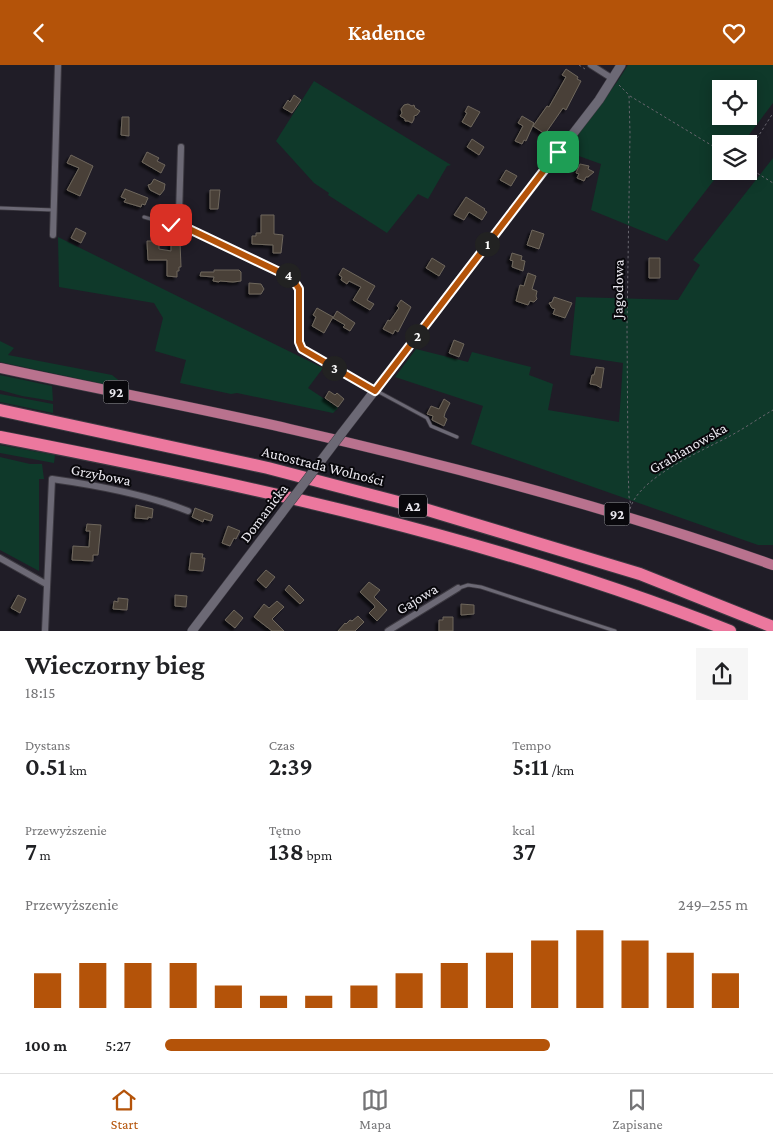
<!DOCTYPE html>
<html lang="pl">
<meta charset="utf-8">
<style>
:root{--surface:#fff;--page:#f6f6f6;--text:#202124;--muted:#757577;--line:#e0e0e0;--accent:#b45309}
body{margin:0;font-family:"Crimson Pro",serif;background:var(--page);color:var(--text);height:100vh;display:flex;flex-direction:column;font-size:19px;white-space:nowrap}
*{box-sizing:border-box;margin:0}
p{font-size:16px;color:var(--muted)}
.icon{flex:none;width:28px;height:28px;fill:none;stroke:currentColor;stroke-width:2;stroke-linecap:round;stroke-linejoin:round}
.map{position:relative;height:566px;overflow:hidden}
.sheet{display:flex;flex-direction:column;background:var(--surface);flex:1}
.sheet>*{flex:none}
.controls{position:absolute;left:712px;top:15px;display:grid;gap:10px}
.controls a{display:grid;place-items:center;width:45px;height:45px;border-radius:0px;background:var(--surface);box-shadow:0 2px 12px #0003;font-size:25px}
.pin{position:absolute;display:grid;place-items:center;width:42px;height:42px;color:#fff;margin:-21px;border-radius:10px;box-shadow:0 2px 8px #0006}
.km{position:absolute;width:25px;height:25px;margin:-12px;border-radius:50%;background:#222;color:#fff;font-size:14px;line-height:25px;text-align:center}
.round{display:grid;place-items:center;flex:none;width:52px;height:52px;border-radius:0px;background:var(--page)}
.headline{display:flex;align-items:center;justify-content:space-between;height:85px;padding:0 25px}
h1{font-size:28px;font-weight:600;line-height:38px}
.stats{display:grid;grid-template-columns:repeat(3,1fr);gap:8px;height:85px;padding:5px 25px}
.stats div{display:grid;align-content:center}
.stats b{font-size:25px;font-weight:600}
.stats small{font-size:14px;font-weight:400}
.stats p{font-size:14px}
.chart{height:140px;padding:10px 25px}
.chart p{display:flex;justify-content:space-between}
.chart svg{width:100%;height:90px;margin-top:5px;stroke:var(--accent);stroke-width:6}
ul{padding:0 25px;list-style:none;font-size:16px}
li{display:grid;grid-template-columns:80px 60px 1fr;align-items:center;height:38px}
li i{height:12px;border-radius:6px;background:var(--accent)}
header{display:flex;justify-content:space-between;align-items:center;height:65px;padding:0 25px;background:var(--accent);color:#fff;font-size:22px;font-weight:600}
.tab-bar{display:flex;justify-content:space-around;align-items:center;height:70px;border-top:1px solid var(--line);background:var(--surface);font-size:14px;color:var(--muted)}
.tab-bar a{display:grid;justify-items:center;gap:2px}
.tab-bar .on{color:var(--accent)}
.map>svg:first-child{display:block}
</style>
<header><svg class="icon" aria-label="back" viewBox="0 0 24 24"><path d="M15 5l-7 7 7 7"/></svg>Kadence<svg class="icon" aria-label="heart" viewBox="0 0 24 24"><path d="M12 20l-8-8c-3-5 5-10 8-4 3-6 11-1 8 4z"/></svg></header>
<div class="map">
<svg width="773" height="566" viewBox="0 0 773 566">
<defs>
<filter id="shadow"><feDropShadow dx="-3" dy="3" stdDeviation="1" flood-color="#0009"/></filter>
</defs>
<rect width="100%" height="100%" fill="#201d27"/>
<path fill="#0f392a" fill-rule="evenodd" d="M628 0H773V38L742 79H721V106L667 176 591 145 601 99 565 86 617 17ZM721 24H749V51H721Z
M314 16 451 100 447 101 428 134 418 129 387 168 328 130 329 128 314 118 276 76Z
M773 93V480H758L471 379 483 341 395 312 416 284 468 297 472 287 531 302 529 310 553 319 548 345 619 357 623 298 570 290 576 232 678 235 700 200 693 195Z
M58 172 323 303 308 323 338 343 333 348 237 328 231 329 180 318 186 295 155 286 163 253 154 238 59 222Z
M0 276 14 283 8 290 112 310 131 325 0 297Z
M0 310 52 321 53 336 22 331 0 325Z
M0 329 53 339V348L0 337Z
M0 380 55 390 54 398 0 388Z
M0 392 30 399H42L44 414H39V506L0 485Z"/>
<path fill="#484137" stroke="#6f675d" filter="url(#shadow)" d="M566 4 578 12 577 14 581 16 566 45 563 43 545 69 533 61 547 41 549 42 566 12 562 10Z
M294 30 301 35 292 48 283 43 288 35 290 37Z
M408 39 412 41 414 40 415 43 420 46 417 50 414 51V54L412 58 408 56H405V54L400 51 402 48 401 44 404 40Z
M468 41 480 47 471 62 462 57 467 48 465 47Z
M522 51 534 58 526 76 524 75 522 79 515 76 523 61 518 58Z
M122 52H129V71L121 70Z
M472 74 484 82 479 90 467 82Z
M147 87 159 93 157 96 165 100 161 108 142 97Z
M71 90 93 101 80 131 67 125 79 103 67 98Z
M580 99 589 101 588 104 594 107 588 112H586L584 116 577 113 579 109 576 108Z
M506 105 517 111 511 121 500 115Z
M154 114 165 119 164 125 160 130 150 125 148 120 151 119Z
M125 124 148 133 145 140 142 139 141 142 124 137 126 134 121 132Z
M210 125H220L218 144H210Z
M466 132 485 144 484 145 487 147 482 155 469 147 464 155 454 150Z
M261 150H274V169L283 170 281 188H273V180L252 179V171H256V168H261Z
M76 163 86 168 81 178 71 173Z
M532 165 544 169 539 184 527 180Z
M147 176H159V184L171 186V177H180L181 202H179V206H177V212L167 211V195H148Z
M512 188 522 191 521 195 525 196 523 206 512 202 513 196 510 195Z
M432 193 445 201 439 211 426 203Z
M649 193H660V213H649Z
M343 203 375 221 367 235 374 239 370 245 353 235 361 222 349 216 347 219 341 215 342 212 339 210Z
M214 205H239L241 207V216L233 217 220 216 219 217 213 216 214 212 200 211 201 207H214Z
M528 208 536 211 532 224 537 226 536 231 537 234 534 237 530 236 528 240 516 236 520 220 524 221Z
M249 218 261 219 264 224 261 229H249Z
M554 232 572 238 565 253 553 249 555 244 552 243 549 238 552 237Z
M401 235 411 242 398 267 395 265 393 269 383 264 388 255 390 256 399 243 397 241Z
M317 243 333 252 324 268 312 261 316 252 313 250Z
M337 246 355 258 350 266 343 262 345 260 333 253Z
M454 275 464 279 459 292 449 288Z
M596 302 604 303 601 323 596 320 590 319 592 310H594Z
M329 326 335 330 337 328 344 334 338 342 325 333Z
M444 334 450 338 445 348 444 352 447 354 444 361 432 355 433 351 427 349 431 341 439 344Z
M136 440 153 444 152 453 148 452V454L135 453Z
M195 443 213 450 211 456 204 454 203 457 192 452Z
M87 459 101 460 98 490H93V496L72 495 73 481 89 482 90 466H86Z
M228 461 240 466 236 474 234 473 230 481 222 478Z
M191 488 203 489 202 493H205L203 506 189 505Z
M266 505 275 512 266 523 257 515Z
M369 517 380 525 374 532 387 545 377 556 369 548 375 542 374 540 360 527Z
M289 520 304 535 300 539 285 525Z
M18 530 26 534 20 548 11 543Z
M175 530 187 531 186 542 175 541Z
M118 533 128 534 127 545 113 544 114 536 118 537Z
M277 536 284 542 272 554 284 566H272L254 552 264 539 269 543Z
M461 539 474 540V549L461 550Z
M234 545 243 553 235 563 225 555Z
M358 551 364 557 355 566H338L345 558 346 559 350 555 352 556Z
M443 552H453V566H439V555H443Z"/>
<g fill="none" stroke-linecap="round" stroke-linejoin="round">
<defs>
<path id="lane" d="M0 143 54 145
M144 152 171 160 182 159
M377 326 427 353 431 361 457 372
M459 523 468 520 481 522 615 566"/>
<path id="street" d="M591 0 613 14
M181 82 179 149 183 159 187 163 292 213 299 225V277L302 284 375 326
M53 170 58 0
M0 493 46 519
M45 566 52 414C95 420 148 430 188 446
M388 566 458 523"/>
<path id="secondary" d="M342 368 599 35 621 0
M192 566 281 449"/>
<path id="primary" d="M0 303C97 324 194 342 290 364 453 401 616 444 773 500"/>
<path id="highway" d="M0 345 268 403 421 443 640 509 773 562
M0 372C247 420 495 473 730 566"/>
</defs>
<use href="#lane" stroke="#3c3941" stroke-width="4.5"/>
<use href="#street" stroke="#3c3941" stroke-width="8"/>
<use href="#secondary" stroke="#3c3941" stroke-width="10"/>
<use href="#primary" stroke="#3c3941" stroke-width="11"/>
<use href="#highway" stroke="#3c3941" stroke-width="14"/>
<path stroke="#68666f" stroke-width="1" stroke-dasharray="2.5 2.5" stroke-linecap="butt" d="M579 0 585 4
M619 20 629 30 630 69 627 263 628 401 629 432 631 440
M630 31 721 86
M749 86 773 48
M749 103 773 118
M630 444C639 412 702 386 730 371 745 363 759 353 773 345"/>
<use href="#lane" stroke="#6c6975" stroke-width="3"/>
<use href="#street" stroke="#6c6975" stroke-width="6"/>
<use href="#secondary" stroke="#6c6975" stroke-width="9"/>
<use href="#primary" stroke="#b9728e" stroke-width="10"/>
<use href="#highway" stroke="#ec789e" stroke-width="12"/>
<defs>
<path id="secondary-bridge" d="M281 449 342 368"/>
</defs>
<use href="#secondary-bridge" stroke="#3c3941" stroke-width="10" stroke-linecap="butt"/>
<use href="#secondary-bridge" stroke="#6c6975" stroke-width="9"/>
</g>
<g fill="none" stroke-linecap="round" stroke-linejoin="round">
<defs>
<path id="route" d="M171 160 183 159 187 163 292 213 299 224V277L302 284 375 326 558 87"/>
</defs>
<use href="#route" stroke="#fff" stroke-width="10"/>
<use href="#route" stroke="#b45309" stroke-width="6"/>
</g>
<g text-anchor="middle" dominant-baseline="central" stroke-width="4" stroke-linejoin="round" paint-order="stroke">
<g fill="#09080c" stroke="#a7a6ac" stroke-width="1">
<rect x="103.5" y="315.5" width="25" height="23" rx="4"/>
<rect x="399" y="429.5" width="28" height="23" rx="4"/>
<rect x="604.5" y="437.5" width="25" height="23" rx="4"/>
</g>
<g font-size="14" font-weight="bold" fill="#ebe9f0">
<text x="116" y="327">92</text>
<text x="413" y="441">A2</text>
<text x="617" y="449">92</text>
</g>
<g font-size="15" fill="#ebe9f0" stroke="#09080c">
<text transform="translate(618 224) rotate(-89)">Jagodowa</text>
<text transform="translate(688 383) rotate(-30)">Grabianowska</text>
<text transform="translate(323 401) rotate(14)">Autostrada Wolności</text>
<text transform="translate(101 410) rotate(11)">Grzybowa</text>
<text transform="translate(264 448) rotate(-53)">Domanicka</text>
<text transform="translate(417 534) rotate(-31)">Gajowa</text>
</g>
</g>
</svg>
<div class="controls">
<a><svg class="icon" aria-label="locate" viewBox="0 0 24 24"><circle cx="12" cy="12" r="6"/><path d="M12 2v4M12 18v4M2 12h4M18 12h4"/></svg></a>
<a><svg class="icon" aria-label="layers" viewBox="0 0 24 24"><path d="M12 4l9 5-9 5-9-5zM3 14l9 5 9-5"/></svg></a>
</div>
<div class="pin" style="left:558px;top:87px;background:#1e9e55"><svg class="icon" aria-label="arrive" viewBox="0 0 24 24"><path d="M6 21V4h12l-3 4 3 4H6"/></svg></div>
<div class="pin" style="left:171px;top:160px;background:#d93025"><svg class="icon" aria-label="check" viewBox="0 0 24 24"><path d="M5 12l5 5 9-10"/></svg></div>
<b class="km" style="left:487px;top:179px">1</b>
<b class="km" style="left:417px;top:271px">2</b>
<b class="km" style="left:334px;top:303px">3</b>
<b class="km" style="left:288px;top:210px">4</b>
</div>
<section class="sheet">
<div class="headline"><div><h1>Wieczorny bieg</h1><p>18:15</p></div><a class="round"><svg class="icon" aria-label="share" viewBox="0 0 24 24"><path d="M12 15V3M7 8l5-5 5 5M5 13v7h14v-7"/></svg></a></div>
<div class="stats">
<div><p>Dystans</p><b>0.51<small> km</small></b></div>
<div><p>Czas</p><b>2:39</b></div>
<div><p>Tempo</p><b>5:11<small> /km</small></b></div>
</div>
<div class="stats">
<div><p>Przewyższenie</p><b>7<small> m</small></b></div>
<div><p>Tętno</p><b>138<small> bpm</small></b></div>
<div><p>kcal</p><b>37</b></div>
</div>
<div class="chart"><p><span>Przewyższenie</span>249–255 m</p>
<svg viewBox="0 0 160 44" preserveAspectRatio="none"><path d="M5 44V27M15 44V22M25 44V22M35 44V22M45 44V33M55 44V38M65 44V38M75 44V33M85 44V27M95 44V22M105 44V17M115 44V11M125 44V6M135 44V11M145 44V17M155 44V27"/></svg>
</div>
<ul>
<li><b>100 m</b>5:27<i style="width:66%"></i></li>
</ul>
</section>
<nav class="tab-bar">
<a class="on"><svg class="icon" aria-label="home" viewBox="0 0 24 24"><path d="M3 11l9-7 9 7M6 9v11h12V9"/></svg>Start</a>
<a><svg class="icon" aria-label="map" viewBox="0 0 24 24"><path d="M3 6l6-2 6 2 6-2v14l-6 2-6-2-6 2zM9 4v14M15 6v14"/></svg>Mapa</a>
<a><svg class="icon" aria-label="saved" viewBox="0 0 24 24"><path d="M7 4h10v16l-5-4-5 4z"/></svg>Zapisane</a>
</nav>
